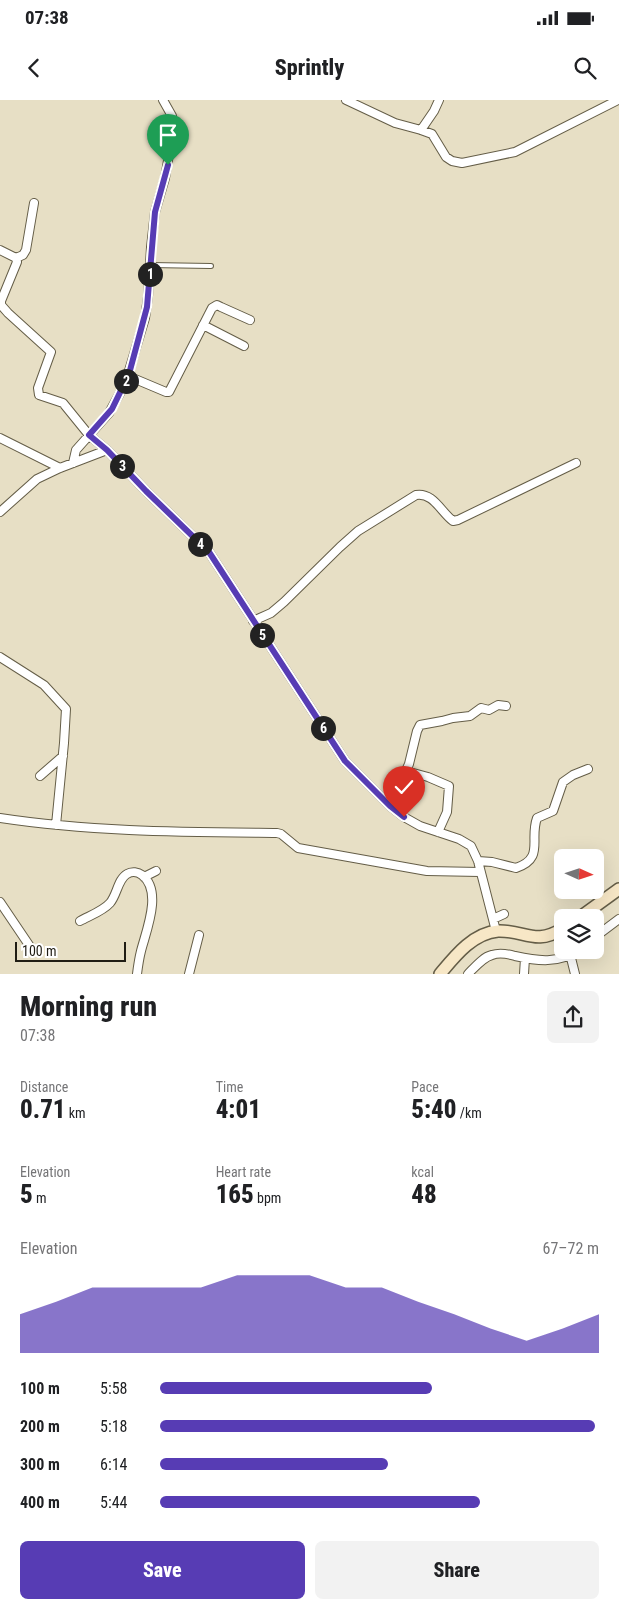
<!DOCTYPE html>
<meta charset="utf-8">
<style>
:root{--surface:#fff;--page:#f2f2f2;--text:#202124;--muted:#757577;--accent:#573cb4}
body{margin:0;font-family:"Roboto Condensed",sans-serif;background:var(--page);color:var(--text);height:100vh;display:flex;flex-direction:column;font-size:19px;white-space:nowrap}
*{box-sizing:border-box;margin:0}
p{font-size:16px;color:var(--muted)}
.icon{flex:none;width:28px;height:28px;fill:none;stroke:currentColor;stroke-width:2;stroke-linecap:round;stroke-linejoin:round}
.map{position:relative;height:874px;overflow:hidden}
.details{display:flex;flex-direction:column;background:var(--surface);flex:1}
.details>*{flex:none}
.needle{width:32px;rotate:93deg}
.buttons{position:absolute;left:554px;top:749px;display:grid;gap:10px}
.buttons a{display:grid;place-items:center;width:50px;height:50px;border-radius:8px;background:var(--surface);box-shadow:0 5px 20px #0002;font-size:25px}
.scale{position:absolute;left:15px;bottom:12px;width:111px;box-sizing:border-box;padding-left:5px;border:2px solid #201d14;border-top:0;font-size:14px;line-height:18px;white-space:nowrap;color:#201d14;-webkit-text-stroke:4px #fff;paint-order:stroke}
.pin{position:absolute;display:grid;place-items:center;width:42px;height:42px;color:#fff;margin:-51px -21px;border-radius:50% 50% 50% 0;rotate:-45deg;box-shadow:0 0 5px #0007}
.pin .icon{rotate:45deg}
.km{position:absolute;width:25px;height:25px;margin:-12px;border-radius:50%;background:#222;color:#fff;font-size:14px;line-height:25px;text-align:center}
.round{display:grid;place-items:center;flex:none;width:52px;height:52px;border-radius:8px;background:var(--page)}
.head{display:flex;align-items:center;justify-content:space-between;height:85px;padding:0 20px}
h1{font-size:28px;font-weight:800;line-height:38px}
.figures{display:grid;grid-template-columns:repeat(3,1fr);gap:8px;height:85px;padding:5px 20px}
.figures div{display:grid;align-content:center}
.figures b{font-size:25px;font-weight:800}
.figures small{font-size:14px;font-weight:400}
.figures p{font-size:14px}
.chart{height:140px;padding:10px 20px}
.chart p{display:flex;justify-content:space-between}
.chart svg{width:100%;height:90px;margin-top:5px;fill:var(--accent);opacity:.7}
.button{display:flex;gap:10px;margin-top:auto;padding:10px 20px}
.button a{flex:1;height:58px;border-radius:8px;background:var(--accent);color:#fff;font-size:20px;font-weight:800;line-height:58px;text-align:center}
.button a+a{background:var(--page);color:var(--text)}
ul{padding:0 20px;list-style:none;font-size:16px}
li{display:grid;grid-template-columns:80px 60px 1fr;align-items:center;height:38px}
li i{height:12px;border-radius:6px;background:var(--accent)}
.status{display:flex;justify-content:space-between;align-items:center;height:35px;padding:0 25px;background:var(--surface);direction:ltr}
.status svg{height:14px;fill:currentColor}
header{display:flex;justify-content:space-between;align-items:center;height:65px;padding:0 20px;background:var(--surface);font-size:22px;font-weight:800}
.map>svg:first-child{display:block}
</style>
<div class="status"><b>07:38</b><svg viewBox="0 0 49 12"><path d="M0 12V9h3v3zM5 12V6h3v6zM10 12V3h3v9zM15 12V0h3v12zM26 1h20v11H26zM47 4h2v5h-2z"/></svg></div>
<header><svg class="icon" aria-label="back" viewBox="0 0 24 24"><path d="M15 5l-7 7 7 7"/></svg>Sprintly<svg class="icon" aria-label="search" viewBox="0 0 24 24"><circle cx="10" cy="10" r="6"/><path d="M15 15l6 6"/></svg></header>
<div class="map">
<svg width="619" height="874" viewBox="0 0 619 874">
<rect width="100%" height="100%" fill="#e7dfc5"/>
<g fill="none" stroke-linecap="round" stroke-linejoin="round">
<defs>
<path id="service" d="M150 165 211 166"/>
<path id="minor" d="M346 0 395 23 421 30 432 34 446 57 452 61 462 63 515 52 618 0
M421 30 434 11 439 0
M0 150 16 158 17 162 1 201V205L8 213 51 252 38 288 39 295 63 303 89 335 107 350
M16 158 23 155 26 150 34 103
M203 225 244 246
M128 276 166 292H169L212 208 217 205 221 207 250 220
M0 338 60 368
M73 363 76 350 109 313 125 284 145 218 148 197 151 147 155 112 165 78 172 37V16L163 0
M0 412 37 379 60 368 107 350 146 391 209 452 345 661 390 706 404 717 420 726 459 739 471 746 478 761 496 831
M253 521 271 513 284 502 340 447 358 431 416 395C433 392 441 412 453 421L458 420 576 363
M0 557 44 585 66 609 64 643 56 725
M406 671 428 677 449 686 447 712 438 732
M40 676 63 656
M390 706 409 664 417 631 420 625 442 621 453 618 470 616 481 608 489 610 498 605 506 606
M0 718C92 732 185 732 277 733L281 734 298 748 427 771 480 772
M478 761 492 762 516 768C545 758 529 740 537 718L553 711 563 682 573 675 588 669
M144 777 156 771
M0 802 31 848
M493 819 504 814
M80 821C89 816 103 811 110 803 117 795 118 779 127 774 132 771 138 772 142 775 163 791 146 831 141 851 139 859 138 866 137 874
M595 837 619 819
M569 850 575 874
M189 874 199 835
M468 874C475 867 483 857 492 855 500 852 508 854 515 856 537 861 559 864 578 850
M524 874 525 858"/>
<path id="secondary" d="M579 818 619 789
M440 874C455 856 473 833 498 831 525 830 535 846 562 829"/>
</defs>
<use href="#service" stroke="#645d47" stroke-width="6"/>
<use href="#minor" stroke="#645d47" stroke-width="10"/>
<use href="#secondary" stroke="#645d47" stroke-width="14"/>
<use href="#service" stroke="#fff" stroke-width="4"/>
<use href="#minor" stroke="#fff" stroke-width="8"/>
<use href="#secondary" stroke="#f7e7c6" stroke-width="11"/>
</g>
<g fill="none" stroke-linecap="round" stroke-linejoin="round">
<defs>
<path id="route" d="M168 65 155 112 147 207 129 274 112 309 89 335 107 350 146 391 209 452 345 661 390 706 404 717"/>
</defs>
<use href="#route" stroke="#fff" stroke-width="10"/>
<use href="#route" stroke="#573cb4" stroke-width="6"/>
</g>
</svg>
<div class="buttons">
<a><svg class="needle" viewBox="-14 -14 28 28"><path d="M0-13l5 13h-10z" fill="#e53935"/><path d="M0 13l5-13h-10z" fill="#757577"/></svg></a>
<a><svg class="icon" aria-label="layers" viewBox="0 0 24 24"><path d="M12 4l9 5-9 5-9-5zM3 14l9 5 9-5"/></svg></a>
</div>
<div class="scale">100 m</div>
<div class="pin" style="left:168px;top:65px;background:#1e9e55"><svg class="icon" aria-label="arrive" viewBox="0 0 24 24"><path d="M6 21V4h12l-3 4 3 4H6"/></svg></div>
<div class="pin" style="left:404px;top:717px;background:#d93025"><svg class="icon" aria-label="check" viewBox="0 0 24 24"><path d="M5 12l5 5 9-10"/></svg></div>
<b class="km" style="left:150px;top:174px">1</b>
<b class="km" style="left:126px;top:281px">2</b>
<b class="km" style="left:122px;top:366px">3</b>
<b class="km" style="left:200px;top:444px">4</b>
<b class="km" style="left:262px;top:535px">5</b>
<b class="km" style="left:323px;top:628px">6</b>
</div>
<section class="details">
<div class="head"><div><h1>Morning run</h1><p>07:38</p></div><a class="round"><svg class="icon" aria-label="share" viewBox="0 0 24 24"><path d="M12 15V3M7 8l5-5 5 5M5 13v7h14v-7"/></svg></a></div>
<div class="figures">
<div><p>Distance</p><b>0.71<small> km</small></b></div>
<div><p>Time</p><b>4:01</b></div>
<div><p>Pace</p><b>5:40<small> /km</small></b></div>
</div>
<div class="figures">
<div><p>Elevation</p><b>5<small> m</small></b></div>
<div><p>Heart rate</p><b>165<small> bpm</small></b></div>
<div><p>kcal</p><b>48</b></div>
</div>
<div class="chart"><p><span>Elevation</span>67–72 m</p>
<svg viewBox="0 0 160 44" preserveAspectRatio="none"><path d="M0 44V25L10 19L20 12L30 12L40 12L50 12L60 6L70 6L80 6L90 12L100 12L110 19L120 25L130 32L140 38L150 32L160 25V44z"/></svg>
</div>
<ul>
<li><b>100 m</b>5:58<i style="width:62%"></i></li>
<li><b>200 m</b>5:18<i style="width:99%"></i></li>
<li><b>300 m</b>6:14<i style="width:52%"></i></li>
<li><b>400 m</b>5:44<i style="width:73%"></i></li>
</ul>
<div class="button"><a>Save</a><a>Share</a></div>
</section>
